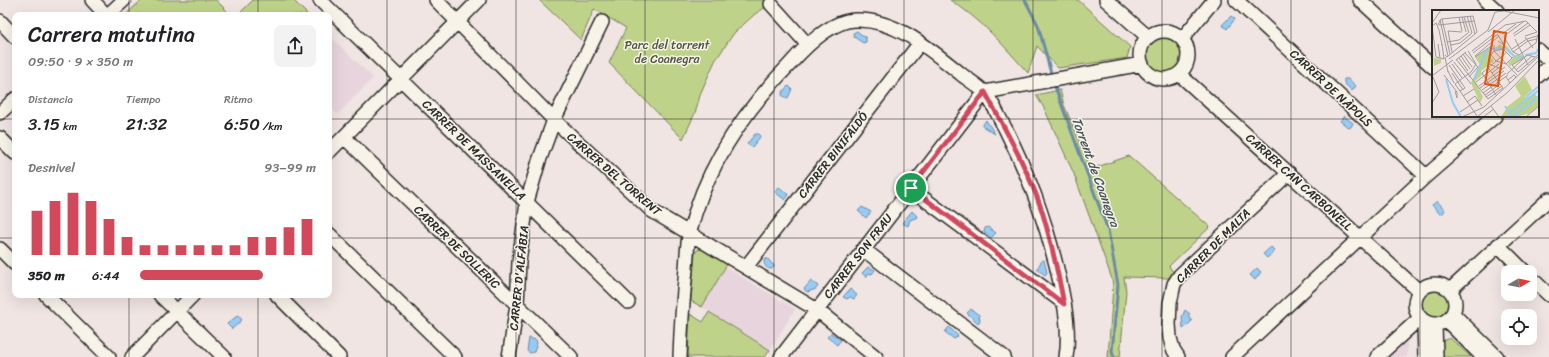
<!DOCTYPE html>
<html lang="es">
<meta charset="utf-8">
<style>
:root{--surface:#fff;--page:#f2f2f2;--text:#202124;--muted:#757577;--accent:#d1495b}
body{margin:0;font-family:Sriracha,sans-serif;background:var(--page);color:var(--text);height:100vh;display:flex;flex-direction:column;font-size:15px;white-space:nowrap}
*{box-sizing:border-box;margin:0}
p{font-size:13px;color:var(--muted)}
.icon{flex:none;width:22px;height:22px;fill:none;stroke:currentColor;stroke-width:2;stroke-linecap:round;stroke-linejoin:round}
.map{position:relative;flex:1;overflow:hidden}
.details{position:absolute;left:12px;top:12px;width:320px;height:286px;display:flex;flex-direction:column;background:var(--surface);border-radius:8px;box-shadow:0 4px 16px #0002}
.details>*{flex:none}
.needle{width:26px;rotate:81deg}
.controls{position:absolute;left:1501px;top:265px;display:grid;gap:8px}
.controls a{display:grid;place-items:center;width:36px;height:36px;border-radius:8px;background:var(--surface);box-shadow:0 4px 16px #0002;font-size:20px}
.pin{position:absolute;display:grid;place-items:center;width:34px;height:34px;color:#fff;margin:-17px;border:2px solid #fff;border-radius:50%;box-shadow:0 1px 4px #0007}
.round{display:grid;place-items:center;flex:none;width:42px;height:42px;border-radius:8px;background:var(--page)}
.head{display:flex;align-items:center;justify-content:space-between;height:68px;padding:0 16px}
h1{font-size:22px;font-weight:600;line-height:30px}
.metrics{display:grid;grid-template-columns:repeat(3,1fr);gap:6px;height:68px;padding:4px 16px}
.metrics div{display:grid;align-content:center}
.metrics b{font-size:17px;font-weight:600}
.metrics small{font-size:11px;font-weight:400}
.metrics p{font-size:11px}
.chart{height:112px;padding:8px 16px}
.chart p{display:flex;justify-content:space-between}
.chart svg{width:100%;height:72px;margin-top:4px;stroke:var(--accent);stroke-width:6}
ul{padding:0 16px;list-style:none;font-size:13px}
li{display:grid;grid-template-columns:64px 48px 1fr;align-items:center;height:30px}
li i{height:10px;border-radius:5px;background:var(--accent)}
.map>svg:first-child{display:block}
</style>
<div class="map">
<svg width="1549" height="357" viewBox="0 0 1549 357">
<rect width="100%" height="100%" fill="#f0e5e3"/>
<filter id="ink" filterUnits="userSpaceOnUse"><feTurbulence type="fractalNoise" baseFrequency=".025" numOctaves="2"/><feDisplacementMap in="SourceGraphic" scale="8" xChannelSelector="R" yChannelSelector="G"/><feConvolveMatrix kernelMatrix="1 2 1 2 8 2 1 2 1" color-interpolation-filters="sRGB"/></filter>
<g filter="url(#ink)">
<path fill="#e8d4dd" d="M329 35 373 78 338 114 331 108 329 110Z
M725 267 795 309 770 350 702 307Z
M1407 341V357H1389Z"/>
<path fill="#bed389" stroke="#747f5a" d="M142 0H216L231 15H125Z
M253 0H293L308 15H238Z
M539 0H774L771 4 755 14 734 33 715 61 701 92 695 113 683 139 609 63 626 28 594 9 581 40Z
M950 0H1078L1130 47 1127 58 1058 68 1037 46 1028 73C1004 46 981 19 950 0Z
M1144 56a19 19 0 1 1 38 0a19 19 0 1 1-38 0Z
M1060 90 1064 105 1091 169 1129 156 1210 227 1169 266 1173 272 1169 278 1124 277 1126 291 1120 357H1108L1113 286 1112 279 1074 174 1044 108 1036 95Z
M702 249 727 264 702 307 691 301 695 253 697 250Z
M1421 303a14 14 0 1 1 28 0a14 14 0 1 1-28 0Z
M709 312 770 350 765 357H688L690 314 703 322Z
M1450 338 1471 357H1440L1439 342Z"/>
<path fill="#97cbf4" stroke="#6c8ba4" d="M1231 16 1235 19 1227 29 1222 25Z
M857 31 866 38V42L863 43 854 37 853 33Z
M1344 79H1348L1356 86 1352 91 1344 83Z
M789 86 792 89 788 98H786L782 95V93L787 87Z
M1344 116 1353 123 1351 127 1349 128 1340 121Z
M986 120 995 134 982 126Z
M755 134H759L760 137 752 147 747 144Z
M779 187 789 195 785 200 775 192Z
M1437 201 1445 210 1443 213 1440 214 1432 205Z
M862 207 871 212 866 218 858 211Z
M912 211 918 217 910 220 908 226 902 223Z
M988 227 996 233 991 238 984 232 985 228Z
M1271 247 1275 251 1267 258 1263 254Z
M765 259H768L772 264 774 265V267L772 269C767 269 764 266 764 261Z
M1042 260H1044L1047 273 1045 275 1037 269Z
M868 267 875 270 872 274 869 273 866 277 862 273Z
M1257 268 1261 272 1255 280 1250 275Z
M811 281 818 286 816 289 807 292 804 289Z
M850 289 857 295 854 299 850 297 847 299 843 297Z
M971 309 979 315 980 321 978 323 967 313Z
M1185 310 1190 314 1188 316 1192 321 1183 329 1182 317Z
M238 315 242 320 232 329 227 324Z
M949 327 958 336 956 338 954 339 945 332Z
M831 333 841 340 837 345 827 337Z
M529 338 536 340 537 343 534 352 530 353 527 351Z"/>
<g fill="none" stroke-linecap="round" stroke-linejoin="round">
<path stroke="#6c8ba4" stroke-width="3" d="M1025 0 1038 25 1052 77
M1054 84 1108 230 1118 285 1112 352 1114 357"/>
<defs>
<path id="minor" d="M92 0 106 15
M320 0 628 302
M436 0 554 120 652 211 817 310 876 357
M1106 0 1148 37
M1236 0 1426 176
M1360 0 1433 67
M1485 0 1497 11
M771 4 808 45
M108 15 124 0
M0 21 15 37
M1140 55a24 24 0 1 1 48 0a24 24 0 1 1-48 0Z
M1182 39 1214 0
M1538 50 1549 60
M1179 74 1419 291
M1538 76 1549 66
M0 113 15 99
M344 137 571 357
M0 138 15 153
M329 152 479 0
M911 189 1064 303
M329 234 455 357
M1498 245 1525 272
M0 249 15 264
M863 249 1004 357
M746 267 920 43
M1530 277 1549 295
M1415 304a20 20 0 1 1 40 0a20 20 0 1 1-40 0Z
M1450 290 1549 199
M46 295 109 357
M160 295 224 357
M277 295 339 357
M1453 314 1497 357
M1447 321 1483 357
M1424 322 1425 357
M1435 325 1436 357
M132 357 193 295
M509 357 517 305 519 262 527 202 539 161 554 120 602 22
M680 357C681 328 683 298 686 269 687 257 687 243 690 231 706 167 744 111 790 64 805 47 830 21 855 20 895 18 931 50 961 74 968 80 978 85 984 92 992 100 999 118 1005 128 1031 179 1048 227 1060 282 1065 306 1070 333 1066 357
M781 357 985 92 1142 64
M1178 357 1173 349 1170 338 1169 324 1170 303 1174 284 1180 275 1289 173
M1232 357 1426 176 1495 116
M1377 357 1420 318"/>
</defs>
<use href="#minor" stroke="#2b2b2b" stroke-width="16"/>
<use href="#minor" stroke="#f7f3e8" stroke-width="13"/>
</g>
</g>
<g fill="none" stroke-linecap="round" stroke-linejoin="round" filter="url(#ink)">
<defs>
<path id="route" d="M985 92C1006 131 1028 169 1042 211 1051 241 1058 273 1064 304L911 188Z"/>
</defs>
<use href="#route" stroke="#fff" stroke-width="8"/>
<use href="#route" stroke="#d1495b" stroke-width="5"/>
</g>
<path fill="none" stroke="#2b2b2b" stroke-width="1" stroke-opacity="0.55" d="M129 0V15M258 0V15M387 0V357M516 0V357M645 0V357M774 0V357M904 0V357M1033 0V357M1162 0V357M1291 0V357M1420 0V357M0 119H15M329 119H1549M0 238H15M329 238H1549M129 295V357M258 295V357"/>
<g text-anchor="middle" dominant-baseline="central" stroke-width="3" stroke-linejoin="round" paint-order="stroke">
<g font-size="12" fill="#505542" stroke="#f7f3e8">
<text x="667" y="45">Parc del torrent<tspan x="667" dy="14">de Coanegra</tspan></text>
</g>
<g font-size="12" fill="#2b2b2b" stroke="#f7f3e8">
<text transform="translate(1331 88) rotate(43)">CARRER DE NÀPOLS</text>
<text transform="translate(474 150) rotate(44)">CARRER DE MASSANELLA</text>
<text transform="translate(833 155) rotate(-52)">CARRER BINIFALDÓ</text>
<text transform="translate(614 174) rotate(41)">CARRER DEL TORRENT</text>
<text transform="translate(1299 182) rotate(42)">CARRER CAN CARBONELL</text>
<text transform="translate(1213 246) rotate(-45)">CARRER DE MALTA</text>
<text transform="translate(457 247) rotate(44)">CARRER DE SOLLERIC</text>
<text transform="translate(858 256) rotate(-52)">CARRER SON FRAU</text>
<text transform="translate(519 278) rotate(-84)">CARRER D'ALFÀBIA</text>
</g>
<g font-size="13" font-style="italic" fill="#46535d" stroke="#f7f3e8">
<text transform="translate(1096 172) rotate(70)">Torrent de Coanegra</text>
</g>
</g>
<g transform="translate(1432 10)">
<rect width="107" height="107" fill="#f0e5e3"/>
<path d="M0 20 2 48 9 49V53L2 56ZM68 34 72 38 74 35 82 45H90L92 48 78 56 76 53 82 47 74 38 62 39ZM61 36 57 45 62 51 49 61 50 65 43 71 51 87 48 93 39 73 48 55 43 47ZM93 66 100 80 93 86 95 89 102 82 98 87 103 84 105 87 80 107H69L76 96 89 86 83 76ZM107 87V96L96 104 82 107Z" fill="#bed389"/>
<path fill="none" stroke="#97cbf4" stroke-width="2" d="M93 45 104 43 107 38M14 69 21 93 29 107M42 69 54 42 58 39 73 38 84 48 91 47M96 89 95 86 107 76M73 96 81 107M78 103 107 80M81 107 107 86"/>
<path fill="none" stroke="#a19b99" stroke-width="1" d="M38 6 43 24M27 7 30 21M30 7 34 22M32 7 37 23M10 9 18 44M8 10 16 46M0 13 9 0M6 15 9 9 41 6 45 22 43 24M7 15 42 11M7 20 4 13 0 16 4 47 12 49 10 34M7 20 10 35M16 21 20 42M16 21 30 22M56 22 83 0M70 24 84 14M81 24 96 13M72 26 91 12M82 26 98 15M93 26 105 22M72 27 81 42 87 45 104 33 106 24M93 27 101 38M83 29 96 55M66 31 72 35 66 25M15 32 27 30 36 23M6 34 8 48M19 35 28 33 40 23 35 6M62 35V41L85 65M80 39 95 29 105 26M40 41 73 15 94 11 105 22M81 42 96 31 105 29M33 43 46 57 37 67M41 43 66 24M31 44 40 57M13 45 15 47 43 24M29 46 38 59M43 46 67 26M13 47 16 62M43 47 61 35M103 47 96 45 80 55 86 62 107 44M27 48 36 61M80 48 71 39 62 41 59 45 64 51 74 54 81 47M17 49 56 20 63 2 72 1 107 8M24 49 56 89 71 78 55 56M24 50 34 42M22 52 39 74M20 54 30 68M57 54 70 59M17 55 33 78 28 81 23 74M84 60 100 46M16 61 22 73M20 63 31 80M60 63 70 55M75 64 91 49M12 65 25 82V88L23 81M0 66 21 50M74 67 78 73 84 67 82 65 76 70M44 72 67 54M23 74 39 62 44 54 36 41M47 76 73 57M48 78 72 61M50 80 74 63M28 81 45 106M51 83 76 65M53 85 68 74M64 85 50 63 75 42M31 86 42 79M54 87 70 76M35 92 43 86 50 96M0 93 7 82 1 67M59 96 67 107M28 102 46 90M95 106 107 96M30 107 52 97 107 46M45 107 76 82 107 50M51 107 62 99"/>
<path fill="#df570e" fill-opacity="0.15" stroke="#df570e" stroke-width="2" d="M62 21 74 23 66 76 53 74Z"/>
<rect width="107" height="107" fill="none" stroke="#2b2b2b" stroke-width="2"/>
</g>
</svg>
<div class="controls">
<a><svg class="needle" viewBox="-14 -14 28 28"><path d="M0-13l5 13h-10z" fill="#e53935"/><path d="M0 13l5-13h-10z" fill="#757577"/></svg></a>
<a><svg class="icon" aria-label="locate" viewBox="0 0 24 24"><circle cx="12" cy="12" r="6"/><path d="M12 2v4M12 18v4M2 12h4M18 12h4"/></svg></a>
</div>
<div class="pin" style="left:911px;top:188px;background:#1e9e55"><svg class="icon" aria-label="arrive" viewBox="0 0 24 24"><path d="M6 21V4h12l-3 4 3 4H6"/></svg></div>
<section class="details">
<div class="head"><div><h1>Carrera matutina</h1><p>09:50 · 9 × 350 m</p></div><a class="round"><svg class="icon" aria-label="share" viewBox="0 0 24 24"><path d="M12 15V3M7 8l5-5 5 5M5 13v7h14v-7"/></svg></a></div>
<div class="metrics">
<div><p>Distancia</p><b>3.15<small> km</small></b></div>
<div><p>Tiempo</p><b>21:32</b></div>
<div><p>Ritmo</p><b>6:50<small> /km</small></b></div>
</div>
<div class="chart"><p><span>Desnivel</span>93–99 m</p>
<svg viewBox="0 0 160 44" preserveAspectRatio="none"><path d="M5 44V17M15 44V11M25 44V6M35 44V11M45 44V22M55 44V33M65 44V38M75 44V38M85 44V38M95 44V38M105 44V38M115 44V38M125 44V33M135 44V33M145 44V27M155 44V22"/></svg>
</div>
<ul>
<li><b>350 m</b>6:44<i style="width:70%"></i></li>
</ul>
</section>
</div>
